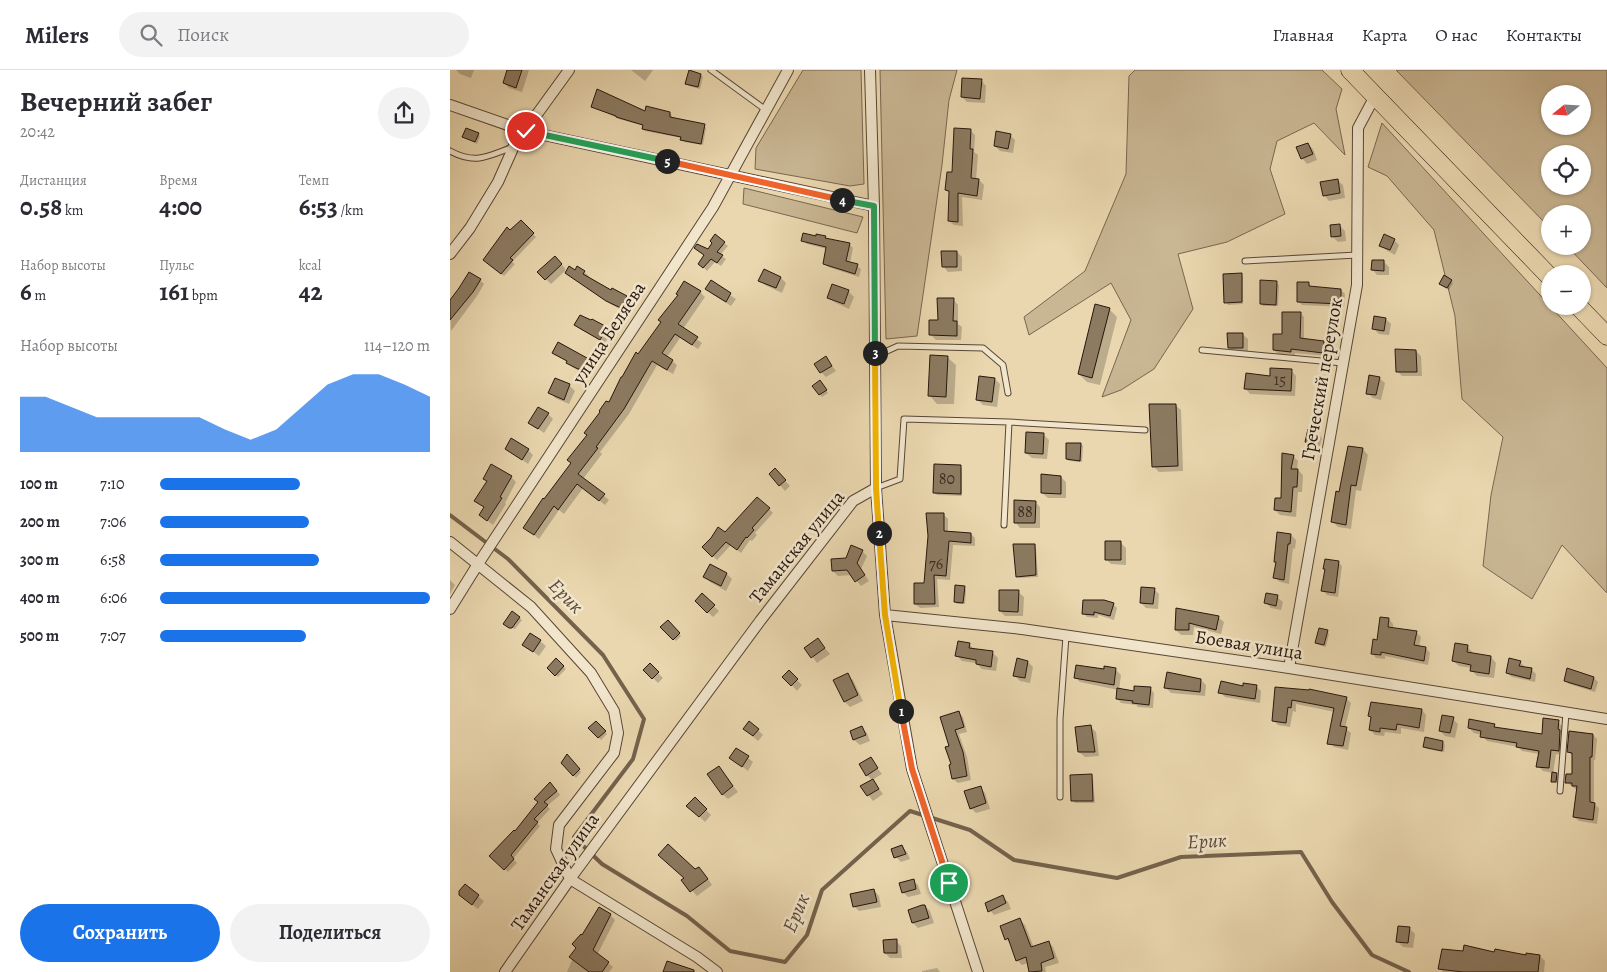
<!DOCTYPE html>
<html lang="ru">
<meta charset="utf-8">
<style>
:root{--surface:#fff;--page:#f2f2f3;--text:#2b2b33;--muted:#7c7c81;--line:#e1e1e2;--accent:#1a73e8}
body{margin:0;font-family:Alegreya,serif;background:var(--page);color:var(--text);height:100vh;display:flex;flex-direction:column;font-size:19px;white-space:nowrap}
*{box-sizing:border-box;margin:0}
p{font-size:16px;color:var(--muted)}
.icon{flex:none;width:28px;height:28px;fill:none;stroke:currentColor;stroke-width:2;stroke-linecap:round;stroke-linejoin:round}
.map{position:relative;flex:1;overflow:hidden}
.details{display:flex;flex-direction:column;background:var(--surface);width:450px}
.details>*{flex:none}
.needle{width:32px;rotate:252deg}
.tools{position:absolute;left:1091px;top:15px;display:grid;gap:10px}
.tools a{display:grid;place-items:center;width:50px;height:50px;border-radius:50%;background:var(--surface);box-shadow:0 1px 4px #0004;font-size:25px}
.pin{position:absolute;display:grid;place-items:center;width:42px;height:42px;color:#fff;margin:-21px;border:2px solid #fff;border-radius:50%;box-shadow:0 1px 5px #0007}
.km{position:absolute;width:25px;height:25px;margin:-12px;border-radius:50%;background:#222;color:#fff;font-size:14px;line-height:25px;text-align:center}
.round{display:grid;place-items:center;flex:none;width:52px;height:52px;border-radius:26px;background:var(--page)}
.summary{display:flex;align-items:center;justify-content:space-between;height:85px;padding:0 20px}
h1{font-size:28px;font-weight:600;line-height:38px}
.stats{display:grid;grid-template-columns:repeat(3,1fr);gap:8px;height:85px;padding:5px 20px}
.stats div{display:grid;align-content:center}
.stats b{font-size:25px;font-weight:600}
.stats small{font-size:14px;font-weight:400}
.stats p{font-size:14px}
.chart{height:140px;padding:10px 20px}
.chart p{display:flex;justify-content:space-between}
.chart svg{width:100%;height:90px;margin-top:5px;fill:var(--accent);opacity:.7}
.action{display:flex;gap:10px;margin-top:auto;padding:10px 20px}
.action a{flex:1;height:58px;border-radius:30px;background:var(--accent);color:#fff;font-size:20px;font-weight:600;line-height:58px;text-align:center}
.action a+a{background:var(--page);color:var(--text)}
ul{padding:0 20px;list-style:none;font-size:16px}
li{display:grid;grid-template-columns:80px 60px 1fr;align-items:center;height:38px}
li i{height:12px;border-radius:6px;background:var(--accent)}
header{display:flex;align-items:center;gap:30px;box-sizing:border-box;height:70px;padding:0 25px;background:var(--surface);border-bottom:1px solid var(--line)}
header strong{font-size:24px}
nav{display:flex;gap:28px;margin-inline-start:auto;font-size:18px}
.search{width:350px;height:45px;background:var(--page);display:flex;align-items:center;gap:12px;box-sizing:border-box;padding:0 18px;border-radius:28px;color:var(--muted);font-size:19px}
main{display:flex;flex:1;min-height:0}
.map>svg:first-child{display:block}
</style>
<header>
<strong>Milers</strong>
<div class="search"><svg class="icon" aria-label="search" viewBox="0 0 24 24"><circle cx="10" cy="10" r="6"/><path d="M15 15l6 6"/></svg>Поиск</div>
<nav><a>Главная</a><a>Карта</a><a>О нас</a><a>Контакты</a></nav>
</header>
<main>
<section class="details">
<div class="summary"><div><h1>Вечерний забег</h1><p>20:42</p></div><a class="round"><svg class="icon" aria-label="share" viewBox="0 0 24 24"><path d="M12 15V3M7 8l5-5 5 5M5 13v7h14v-7"/></svg></a></div>
<div class="stats">
<div><p>Дистанция</p><b>0.58<small> km</small></b></div>
<div><p>Время</p><b>4:00</b></div>
<div><p>Темп</p><b>6:53<small> /km</small></b></div>
</div>
<div class="stats">
<div><p>Набор высоты</p><b>6<small> m</small></b></div>
<div><p>Пульс</p><b>161<small> bpm</small></b></div>
<div><p>kcal</p><b>42</b></div>
</div>
<div class="chart"><p><span>Набор высоты</span>114–120 m</p>
<svg viewBox="0 0 160 44" preserveAspectRatio="none"><path d="M0 44V17L10 17L20 22L30 27L40 27L50 27L60 27L70 27L80 33L90 38L100 33L110 22L120 11L130 6L140 6L150 11L160 17V44z"/></svg>
</div>
<ul>
<li><b>100 m</b>7:10<i style="width:52%"></i></li>
<li><b>200 m</b>7:06<i style="width:55%"></i></li>
<li><b>300 m</b>6:58<i style="width:59%"></i></li>
<li><b>400 m</b>6:06<i style="width:100%"></i></li>
<li><b>500 m</b>7:07<i style="width:54%"></i></li>
</ul>
<div class="action"><a>Сохранить</a><a>Поделиться</a></div>
</section>
<div class="map">
<svg width="1157" height="902" viewBox="0 0 1157 902">
<rect width="100%" height="100%" fill="#ead7af"/>
<filter id="stains"><feTurbulence type="fractalNoise" baseFrequency=".004" numOctaves="4"/><feColorMatrix values="0 0 0 0 .2 0 0 0 0 .09 0 0 0 0 .02 0 0 0 .5 -.17"/></filter>
<radialGradient id="worn" r=".72"><stop offset=".6" stop-color="#630" stop-opacity="0"/><stop offset="1" stop-color="#630" stop-opacity=".3"/></radialGradient>
<path fill="#c9b693" stroke="#786650" fill-rule="evenodd" d="M353 0H411L414 114 400 116 305 99 306 78Z
M430 0H507L499 30 492 95 467 266 436 269Z
M685 0H872L892 19 886 39 895 85 864 53 827 71 820 99 835 144 777 172 728 184 743 239 704 299 671 320 652 327 681 250 661 213 579 265 574 247 635 201 676 104 679 6Z
M946 0H1157V218L1117 176H1132V144H1100V158ZM1100 24H1132V56H1100ZM1100 84H1132V116H1100Z
M932 53 1157 298V523L1112 475 1082 529 1033 496 1041 425 1053 367 1012 329 1005 246 984 160 937 106 918 97Z
M294 118 413 147 407 163 293 134Z"/>
<path fill="#0003" d="M6 0H24L21 8 10 4Z
M59 0H79L72 22 59 18 54 13Z
M181 0H203L195 11Z
M251 5 253 7 250 19 239 16 237 14Z
M531 10 536 16 535 33 517 32 512 27Z
M143 36 220 43 222 46V49L254 56 256 58 253 75 234 72 232 68 195 61 193 59 194 56 169 49Z
M520 60 525 65 524 82 528 85 526 110H529L534 115 532 130 512 127 513 156 504 155 499 151 500 123 496 120Z
M28 64 30 66 27 74 14 67Z
M560 65 565 70 563 83 550 81 545 76Z
M858 74 863 79 867 90 857 94 852 88Z
M887 110 893 115 895 128 879 131 874 125Z
M71 152 86 167 62 192 65 194 54 206 38 193Z
M890 156 895 161 896 171 888 172 883 167Z
M367 167H375L377 169 399 174 403 178 400 194 407 196 411 199 409 207 378 197 374 193 377 179 357 174 353 170Z
M944 170 949 175 945 185 936 180 931 175Z
M274 173 278 176 270 185 276 189 271 196 265 192 257 201 253 197 255 185 259 180Z
M507 182 512 187V201L498 202 493 196Z
M104 187 115 198V201L101 214 89 202Z
M934 192 939 197V205H927L922 199Z
M125 201 134 202 139 206 137 208 162 222 163 220 177 227 181 231 176 242 162 235 116 203Z
M314 201 331 208 336 213 332 223 315 215 310 210Z
M791 205 793 207V234L778 235 776 232Z
M30 210 34 214 27 226 1 261 0 233Z
M1001 211 1003 213 999 220 992 216Z
M261 212 286 229 281 236 262 224 257 219Z
M826 212 829 215 828 236H813L811 234Z
M858 213 863 218 891 220 895 224 894 237 852 235 848 231Z
M383 215 399 222 404 227 399 239 384 232 378 227Z
M250 222 255 227 233 259 252 273 248 279 230 268 217 287 227 295 223 304 207 295 179 344 150 382 152 384 133 409 159 430 155 435 133 418 114 444 109 440 89 469 75 458 122 394 189 285Z
M503 229 508 235V254L512 257 511 270H486L480 264Z
M659 239 667 247 650 315 637 312 629 304Z
M850 243 854 247V270L874 272 878 276 877 286 845 283V285L828 284 824 280Z
M936 249 941 254 939 265 929 264 924 259Z
M143 250 161 262 155 273 130 259 126 255 142 252Z
M792 264 798 269V283H785L779 277Z
M109 273 137 289 141 293 135 304 122 297 118 292 104 282Z
M966 281 971 286 972 306H952L947 301Z
M497 287 506 295 504 334H487L479 325Z
M376 288 386 301 376 307 371 302Z
M841 300 846 306 845 326 800 324 795 318Z
M929 308 935 313 931 330 923 328 918 323Z
M105 309 120 316 125 321 119 334 105 328 100 322Z
M545 309 550 314 547 337 533 335 528 330Z
M372 314 378 323 372 327 364 316Z
M725 335 731 340 733 401 709 402 703 396Z
M98 344 103 349 94 363 80 353Z
M859 360 867 362 872 368 869 379 862 377 856 372Z
M593 364 599 370 597 389 582 388 576 383Z
M631 374 633 376 632 392 619 391 617 389Z
M899 377 913 379 918 385 911 421 906 420 901 459 888 457 883 452Z
M56 378 78 380 83 385 78 394Z
M843 386 848 391 847 399 853 405 852 422H848L846 447 830 445 825 440 832 429Z
M41 396 61 407 66 412 55 433 56 434 43 455 30 445 35 438 26 431 38 412 35 409Z
M510 397 512 399V426L487 425 484 422Z
M320 404 330 405 340 416 335 421Z
M611 407 616 412V428H598L592 423Z
M585 432 590 437V458H570L565 452Z
M319 439 323 443 305 463 307 465 302 471 300 470 291 483 281 475 267 490 254 477Z
M493 444 498 449V462L521 464 525 468V476L503 475 500 510 487 509 489 537 470 538 465 534 475 514Z
M841 465 846 470 845 479 843 478 839 514 830 512 824 507 827 493 825 492Z
M670 472 676 478V495L661 494 656 489Z
M584 476 586 478 588 507 569 508 567 506Z
M412 481 417 486 411 499 419 511 411 516 402 505 388 506 383 501 396 489Z
M888 492 892 496 888 527 877 525 873 521Z
M260 496 277 504 282 509 276 521 260 512 255 507Z
M0 510 5 515 0 524Z
M514 517 516 520 515 534H507L505 531Z
M704 519 709 524 708 539 696 538 691 533Z
M568 522 574 527 573 546H555L550 541Z
M252 525 269 541 263 547 246 531Z
M827 527 833 532 831 540 821 538 816 533Z
M663 534 667 538 664 550 648 545V548L637 547 633 543Z
M728 539 768 547 774 552 771 564 744 557 743 565H731L726 560Z
M63 543 72 550 65 559 57 556Z
M931 548 939 549 943 554V559L966 562 971 567 969 577 976 578 980 583 978 595 935 586V589L926 588 922 583 928 571Z
M218 551 231 566 226 571 212 557Z
M877 561 879 564 876 577 869 575 866 573Z
M368 570 380 584 367 593 356 578Z
M90 571 96 576 89 586 74 575Z
M519 574 524 579 543 583 548 588 546 601 532 599 526 593 512 591 507 586Z
M1017 576 1022 582V584L1041 587 1046 593 1044 608 1027 606 1021 600 1022 598 1009 596 1003 591Z
M106 590 116 599 108 607 98 598Z
M578 592 583 597 580 613 570 611 564 605Z
M1070 592 1074 596V598L1081 599 1086 604 1085 612 1062 607 1057 603Z
M200 595 213 608 208 613 195 600Z
M666 600 671 605 669 620 685 622 700 618 704 623 703 638 688 637 686 635 671 633 667 628 668 620 630 612 625 607Z
M339 602 352 615 347 621 334 607Z
M398 605 403 610 413 631 400 637 395 632Z
M1144 608 1148 612 1145 622 1119 614 1115 610Z
M751 610 756 615 755 626 721 623 715 617Z
M806 616 811 621 810 633 775 627 770 622Z
M826 618 896 628 901 633 895 658 901 663 898 680 884 677 879 672 885 642 846 634V642L843 641 840 657 828 655 823 650Z
M972 640 976 645 974 662 951 658V664L935 662 934 666 925 665 920 660Z
M509 643 513 647 517 662 509 664 517 687 521 710 508 713 503 709 500 696 503 695 500 676Z
M1003 649 1008 654 1005 668 995 666 990 661Z
M146 652 157 664 151 670 140 658Z
M1108 652 1113 657V685L1106 684 1103 704 1109 706 1108 714 1102 711 1103 703 1093 701 1088 696 1089 684 1072 681 1068 677 1037 671 1032 665 1024 663 1019 658 1044 656 1048 659 1093 665Z
M641 657 646 662 649 686 635 687 629 682Z
M412 658 417 663 420 671 410 675 404 670 401 662Z
M308 660 313 665 308 671 300 664Z
M1143 665 1147 669 1145 690H1144V734L1149 738 1147 754 1129 751 1124 747 1127 720 1116 712 1123 706V686L1119 682Z
M993 672 995 675 994 682 977 679 974 677Z
M287 679 303 692 298 701 281 688Z
M117 686 131 702 126 708 112 693Z
M420 689 432 704 422 710 417 705Z
M269 698 288 722 278 729 272 724Z
M641 706 643 708 645 733H625L623 731Z
M422 710 433 724 423 731 412 717Z
M104 717 110 725 97 736 100 739 87 753 90 756 63 789 67 793 58 802 41 786 65 763Z
M530 717 535 723 540 739 526 743 521 738Z
M245 729 261 745 255 752 238 736Z
M452 777 457 782 460 789 451 792 446 787Z
M245 800 254 803 262 815 247 826 233 810Z
M463 810 468 815 471 824 458 827 453 822Z
M15 816 34 831 28 839 14 829Z
M424 820 429 826 431 837 409 841 404 836Z
M552 826 558 832 561 839 544 845 539 839Z
M475 836 480 841 484 853 468 858 463 853 459 841Z
M160 845 165 850 147 885 163 897 159 902H117L127 878Z
M570 850 575 855 584 878 598 872 603 877 609 893 595 897 596 902H580L578 893 572 895 567 890 561 874 556 869Z
M959 858 965 864 963 878 953 877 948 872Z
M446 871 451 876 452 888H440L435 883Z
M1045 883 1090 886 1095 891 1094 902H993L990 898Z
M487 898 490 902H472V901Z"/>
<g fill="none" stroke-linecap="round" stroke-linejoin="round">
<path stroke="#74624d" stroke-width="4" d="M0 445 58 489 153 585 194 649 183 689 124 767 152 794 237 846 280 881 335 892 357 865 372 820 460 741 520 760 564 790 667 808 731 787 851 782 882 832 922 885 959 902"/>
</g>
<path fill="#8c7a61" stroke="#27160d" d="M57 0H72L66 18 53 13Z
M239 0 251 4 248 17 235 14Z
M512 8 532 9 530 29 511 27Z
M147 19 195 41 196 36 220 42V47L255 54 251 74 230 70 231 67 192 59 193 55 166 47V46L141 37Z
M16 58 29 63 25 72 12 67Z
M504 58 521 59 520 79H523L521 108 529 109 527 126 508 123V152L498 151 499 121 495 120 497 102H502Z
M546 61 561 64 558 79 544 76Z
M858 73 863 84 851 89 846 77Z
M888 109 890 123 873 126 870 112Z
M71 150 84 163 60 188 63 190 51 204 33 190 57 157 60 160Z
M890 154 891 166 881 167 880 155Z
M353 163 366 166V164L376 166 375 168 400 173 396 191 408 194 405 204 373 194 376 177 351 171Z
M265 164 275 172 267 182 273 185 267 193 261 189 253 198 248 194 254 185 244 178 247 174 258 179 262 173 260 171Z
M934 164 945 169 940 180 929 176Z
M491 181H507V197H492Z
M105 186 112 194 95 210 87 202Z
M922 190H934V201L921 200Z
M119 196 125 200 127 196 135 201 133 204 161 220 162 218 177 226 171 238 156 231 115 203Z
M314 199 331 207 326 218 308 211Z
M19 202 31 209 23 222 0 250V230L9 218Z
M792 203V232L774 233 773 204Z
M994 205 1002 210 997 218 989 214Z
M261 210 281 223 276 232 255 219Z
M810 210 827 211 826 235 810 234Z
M234 211 251 221 228 254 248 267 242 275 225 264 212 283 223 290 217 300 202 291 174 339 146 377 148 378 128 404 155 424 149 431 127 414 108 440 104 436 84 465 73 458 93 428 94 429 121 393 117 390 137 365 134 363 150 342 149 341 156 331 159 332 171 307H172L186 282 188 284 211 252 208 250 228 225 226 224Z
M847 212H859V216L891 219V234L847 232Z
M382 214 399 220 394 234 377 228Z
M487 228H504L503 251H507V266L479 265V250H488Z
M645 234 660 238 642 308 628 304Z
M832 242H851L850 268 874 271 873 283 841 279V282L823 280V264H832Z
M130 245 141 250 142 249 157 257 150 270 124 255Z
M924 246 936 248 934 261 922 259Z
M777 263H793V278H778Z
M108 272 137 288 131 299H128L116 293 117 291 102 283Z
M945 279 966 280 967 302H946Z
M480 285 498 286 496 327 478 326Z
M376 286 382 296 370 303 364 294Z
M820 298 842 299 841 321 794 319 796 303 820 306Z
M919 305 930 307 926 325 916 324Z
M529 306 545 308 542 332 526 330Z
M105 308 120 314 114 330 98 323Z
M370 310 377 320 369 325 362 316Z
M699 334H726L728 396 702 397Z
M88 337 99 343 88 359 78 353Z
M858 359 867 361 864 375 855 372Z
M576 362 594 363 593 384 575 383Z
M61 368 79 379 72 390 55 379Z
M616 373H631L630 391 616 389Z
M898 376 913 378 906 416 901 415 896 455 881 452 886 421 889 422Z
M832 383 844 385 841 399H848L847 417H843L841 442 824 440 825 428H831Z
M41 394 62 406 50 427 52 428 37 451 29 445 34 437 24 431 37 411 33 409Z
M484 394 511 395V424L483 423Z
M325 398 336 410 329 416 319 404Z
M591 404 611 406V424L591 423Z
M307 427 320 438 302 458 304 460 297 468 296 467 287 480 276 472 262 487 252 477 261 468 268 457 275 462Z
M564 430 586 431 585 453H564Z
M476 443H494V461L521 463V473L499 471 496 506 484 505 485 534H464V513H474L478 466Z
M827 462 841 464 840 474H838L834 510 823 508 826 492H824Z
M655 471H671V490H655Z
M563 474H585L586 505 566 507Z
M401 475 413 480 407 493 415 505 405 512 397 500 382 501 381 489 396 488Z
M875 489 889 491 885 523 871 521 875 499H873Z
M260 494 277 503 271 516 253 507Z
M505 515 515 516 513 533 504 532Z
M691 517 705 518 703 534 690 533Z
M549 520H569L568 542 549 541Z
M252 523 265 535 257 543 245 531Z
M816 523 828 525 826 536 814 533Z
M633 530H654L664 533 660 546 644 542V545L632 544Z
M726 538 769 546 766 560 739 553V560H725Z
M62 541 70 547 62 558H59L53 554Z
M930 547 939 548 938 557 967 561 964 575 976 577 974 591 931 582V585L921 584 923 569 927 570Z
M218 550 230 563 223 570 210 557Z
M869 558 878 560 874 575 865 573Z
M80 563 91 570 83 582 72 575Z
M368 568 375 578 361 588 354 578Z
M508 571 520 573 519 578 543 581 541 597 526 594V590L505 586Z
M1005 573 1018 575 1017 582 1041 586 1039 604 1020 601 1021 595 1002 591Z
M106 588 114 596 105 606 97 598Z
M567 588 578 591 575 608 563 606Z
M1059 588 1071 591 1069 596 1082 598 1080 609 1056 603Z
M200 593 209 602 202 609 193 600Z
M626 595 654 599V596L666 598 664 615 624 608Z
M1117 598 1144 607 1141 619 1114 611Z
M339 600 348 609 341 616 332 607Z
M717 602 751 609 750 622 714 618Z
M398 603 408 625 394 632 383 610Z
M771 611 793 616V613L807 615 805 629 768 623Z
M684 616 701 617 699 635 682 633 683 631 666 629 667 618 684 621Z
M825 617 859 620V619L897 627 890 656 897 657 893 676 877 674 884 638 842 630 841 638 838 637 836 653 822 651Z
M921 632 972 639 969 658 947 654 946 660 930 658V662L919 660 921 647 918 646Z
M509 641 514 657 505 660 513 682 517 706 502 709 499 695 501 694 495 677 499 676 490 647Z
M992 645 1004 647 1000 663 989 661Z
M1093 648 1109 650 1108 659 1110 660 1109 681 1101 680 1099 698 1086 697 1089 681 1066 677 1067 673 1030 667 1031 661 1018 658 1019 649 1045 654 1044 657 1092 664Z
M146 651 156 661 148 668 138 658Z
M299 651 309 659 303 666 293 659Z
M641 655 645 682H628L625 657Z
M412 656 416 665 403 670 400 661Z
M1119 661 1143 664 1142 687H1140V732L1145 733 1143 750 1123 747 1127 716H1122V713H1115L1116 704H1122V683L1117 682Z
M975 667 993 671 992 681 973 677Z
M286 678 299 686 292 697 279 688Z
M117 684 130 699 123 706 111 693Z
M421 687 428 698 416 706 409 694Z
M269 696 283 716 272 725 257 704Z
M1102 702 1107 703 1106 712H1101Z
M642 704 643 731H621L620 705Z
M423 709 429 719 417 726 410 716Z
M100 712 107 721 94 732 98 735 84 749 88 752 61 785 64 789 54 800 39 786 64 760 65 761 88 732 84 729Z
M531 716 536 733 520 739 514 721Z
M245 727 257 739 249 747 236 736Z
M218 774 245 799 249 797 258 809 240 822 231 810 234 808 208 785Z
M452 775 456 784 444 788 441 779Z
M464 809 466 819 452 823 449 813Z
M15 814 29 825 22 835 9 825V821Z
M424 819 427 832 403 837 400 824Z
M553 825 556 833 538 842 535 833Z
M472 835H475L479 848 462 853 458 840Z
M149 837 161 844 143 880 159 892 152 902H139L119 887 126 878 122 874 131 864 132 865Z
M570 848 581 877 599 871 604 888 591 893 592 901 579 902 576 887 566 891 558 868 555 870 550 856Z
M948 856 960 857 958 873 946 872Z
M447 869V883H434L433 870Z
M1014 875 1044 882 1045 879 1076 885V883L1090 885 1088 902H1013L988 899 992 879 1013 881Z
M217 891 244 900V902H213Z"/>
<g fill="none" stroke-linecap="round" stroke-linejoin="round">
<defs>
<path id="service" d="M261 0 316 40
M0 81C26 95 38 86 63 77
M795 191 907 185
M752 280 893 293
M426 286 448 276 533 278 553 295 558 323
M559 352 695 360
M426 418 450 409 454 349 559 352 554 455
M1110 721 1116 643
M610 727V649L616 566"/>
<path id="minor" d="M420 0 424 136 426 418 435 545 462 699 528 902
M0 35 75 61 424 136
M0 184 20 158 48 112 64 76 119 0
M0 472 81 537 141 603 164 641 168 663 164 683 109 755 106 779 120 809 247 887 267 902
M0 539 28 494 263 137 338 0
M435 545 572 559 839 598 1157 649
M839 598 907 215 908 58 925 26
M55 902 120 809 310 551 403 431 426 418"/>
<path id="trunk" d="M900 0 1100 207
M1128 236 1157 266"/>
</defs>
<use href="#service" stroke="#584636" stroke-width="7"/>
<use href="#minor" stroke="#584636" stroke-width="12"/>
<use href="#trunk" stroke="#27160d" stroke-width="19"/>
<use href="#service" stroke="#f1e5cb" stroke-width="5"/>
<use href="#minor" stroke="#f1e5cb" stroke-width="10"/>
<use href="#trunk" stroke="#ead7af" stroke-width="18"/>
</g>
<g fill="none" stroke-linecap="round" stroke-linejoin="round">
<defs>
<path id="split-1" d="M451 641 462 699 499 813"/>
<path id="split-2" d="M429 463 435 545 451 641"/>
<path id="split-3" d="M425 283 426 418 429 463"/>
<path id="split-4" d="M392 130 424 136 425 283"/>
<path id="split-5" d="M217 91 392 130"/>
<path id="split-6" d="M76 61 217 91"/>
</defs>
<use href="#split-1" stroke="#fff" stroke-width="10"/>
<use href="#split-2" stroke="#fff" stroke-width="10"/>
<use href="#split-3" stroke="#fff" stroke-width="10"/>
<use href="#split-4" stroke="#fff" stroke-width="10"/>
<use href="#split-5" stroke="#fff" stroke-width="10"/>
<use href="#split-6" stroke="#fff" stroke-width="10"/>
<use href="#split-1" stroke="#f0652b" stroke-width="6"/>
<use href="#split-2" stroke="#f5b400" stroke-width="6"/>
<use href="#split-3" stroke="#f5b400" stroke-width="6"/>
<use href="#split-4" stroke="#22a559" stroke-width="6"/>
<use href="#split-5" stroke="#f0652b" stroke-width="6"/>
<use href="#split-6" stroke="#22a559" stroke-width="6"/>
</g>
<g text-anchor="middle" dominant-baseline="central" stroke-width="5" stroke-linejoin="round" paint-order="stroke">
<g font-size="16" fill="#402f22">
<text x="830" y="310">15</text>
<text x="497" y="409">80</text>
<text x="575" y="442">88</text>
<text x="486" y="494">76</text>
</g>
<g font-size="19" fill="#27160d" stroke="#f1e5cb">
<text transform="translate(159 263) rotate(-57)">улица Беляева</text>
<text transform="translate(872 309) rotate(-80)">Греческий переулок</text>
<text transform="translate(347 477) rotate(-51)">Таманская улица</text>
<text transform="translate(799 575) rotate(9)">Боевая улица</text>
<text transform="translate(105 802) rotate(-55)">Таманская улица</text>
</g>
<g font-size="20" font-style="italic" fill="#5b4938" stroke="#f1e5cb">
<text transform="translate(116 526) rotate(45)">Ерик</text>
<text transform="translate(757 771) rotate(-3)">Ерик</text>
<text transform="translate(346 843) rotate(-67)">Ерик</text>
</g>
</g>
<rect width="100%" height="100%" filter="url(#stains)"/>
<rect width="100%" height="100%" fill="url(#worn)"/>
</svg>
<div class="tools">
<a><svg class="needle" viewBox="-14 -14 28 28"><path d="M0-13l5 13h-10z" fill="#e53935"/><path d="M0 13l5-13h-10z" fill="#7c7c81"/></svg></a>
<a><svg class="icon" aria-label="locate" viewBox="0 0 24 24"><circle cx="12" cy="12" r="6"/><path d="M12 2v4M12 18v4M2 12h4M18 12h4"/></svg></a>
<a>+</a>
<a>−</a>
</div>
<div class="pin" style="left:499px;top:813px;background:#1e9e55"><svg class="icon" aria-label="arrive" viewBox="0 0 24 24"><path d="M6 21V4h12l-3 4 3 4H6"/></svg></div>
<div class="pin" style="left:76px;top:61px;background:#d93025"><svg class="icon" aria-label="check" viewBox="0 0 24 24"><path d="M5 12l5 5 9-10"/></svg></div>
<b class="km" style="left:451px;top:641px">1</b>
<b class="km" style="left:429px;top:463px">2</b>
<b class="km" style="left:425px;top:283px">3</b>
<b class="km" style="left:392px;top:130px">4</b>
<b class="km" style="left:217px;top:91px">5</b>
</div>
</main>
